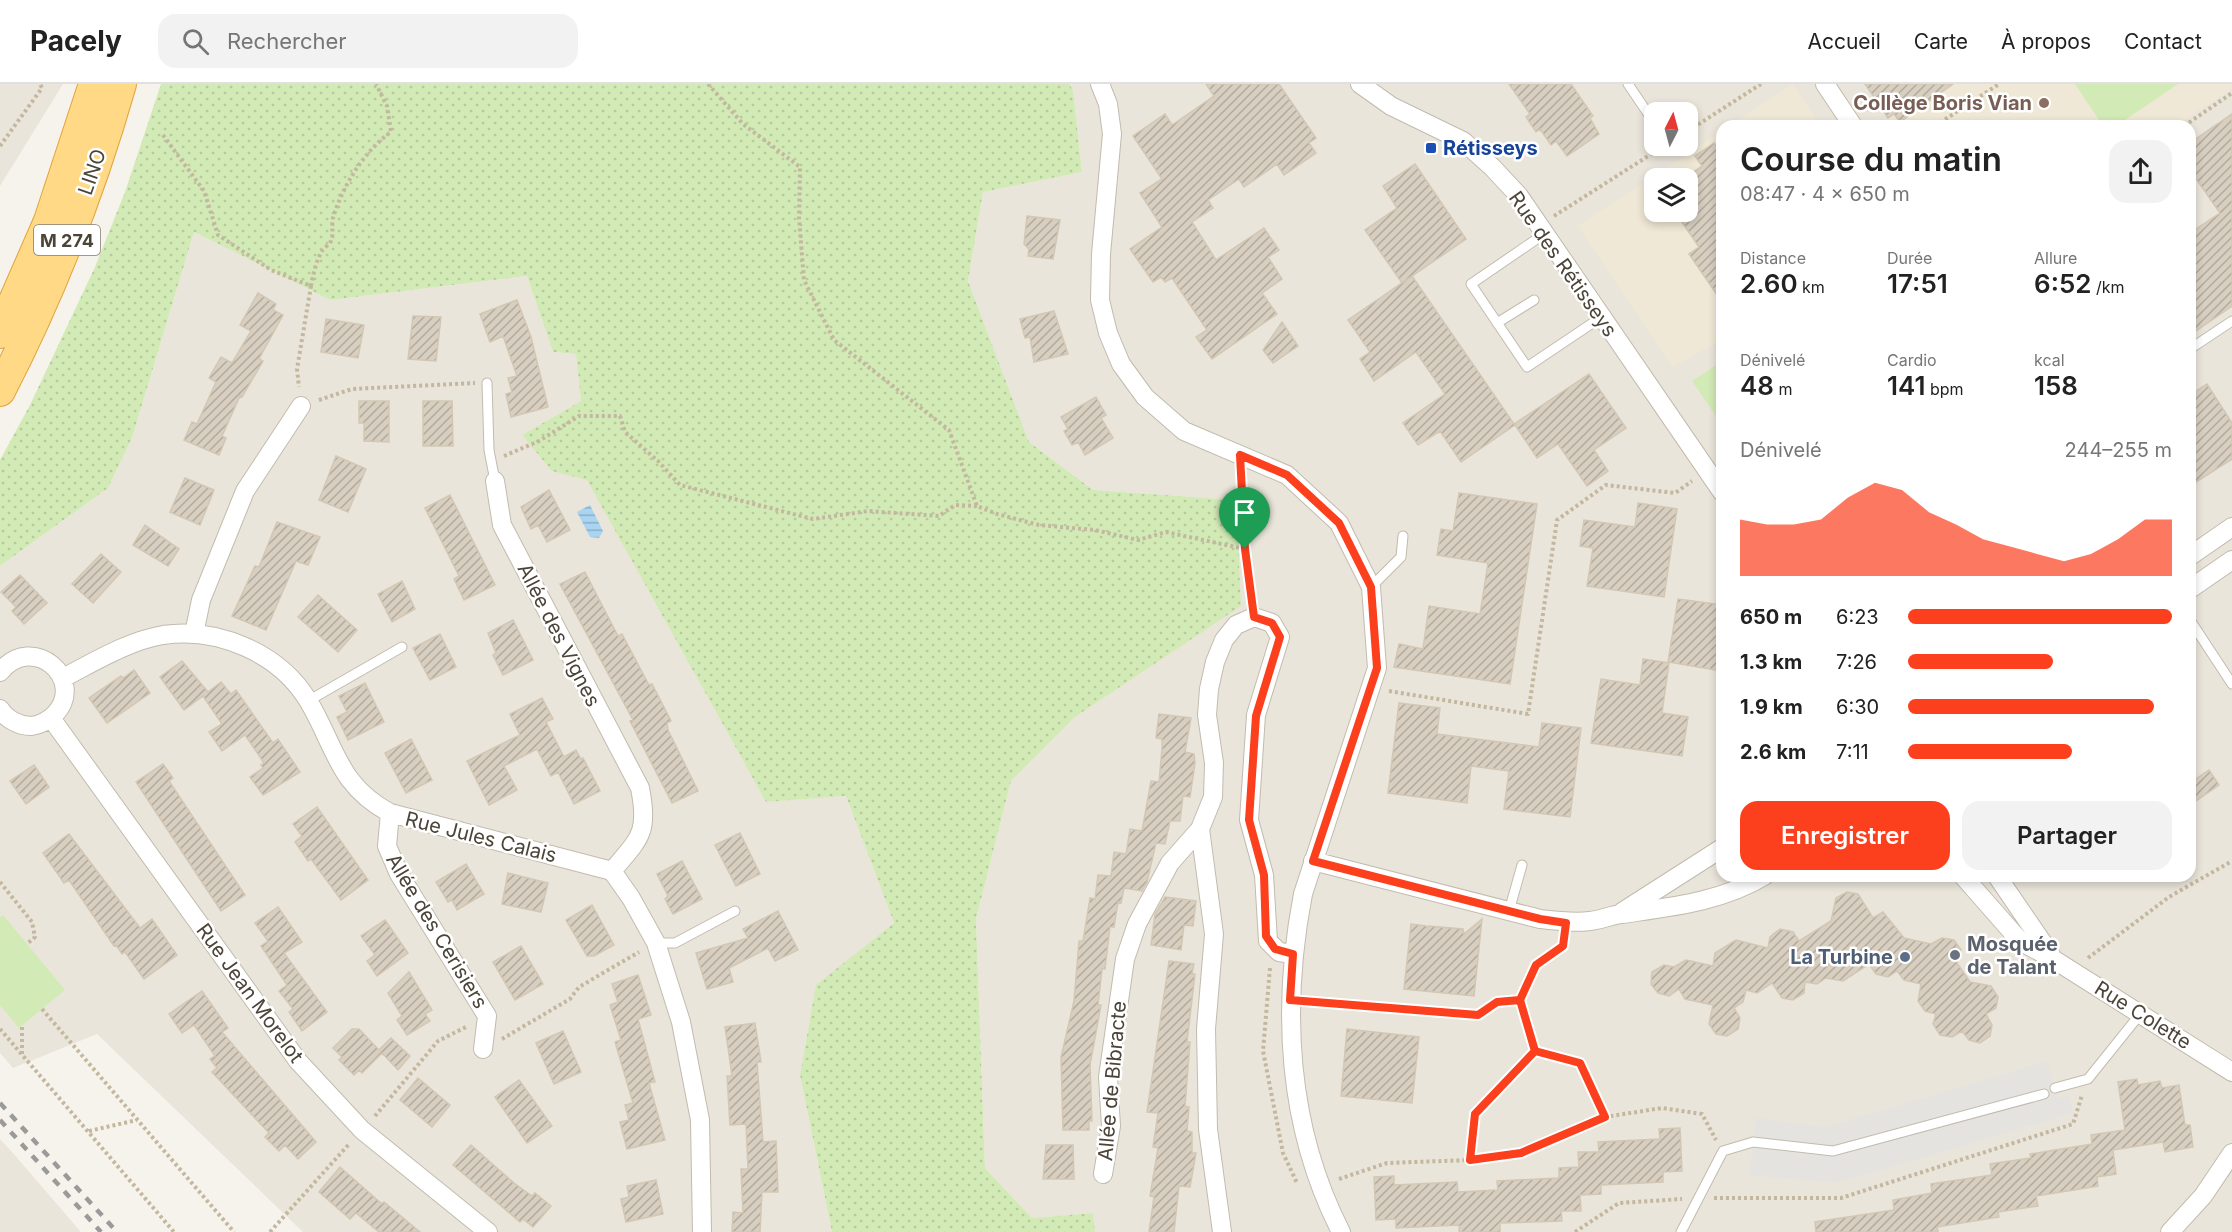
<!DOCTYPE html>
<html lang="fr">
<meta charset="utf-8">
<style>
:root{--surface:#fff;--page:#f2f2f2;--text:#222;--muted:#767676;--line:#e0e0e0;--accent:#fc3f1d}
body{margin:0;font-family:Inter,sans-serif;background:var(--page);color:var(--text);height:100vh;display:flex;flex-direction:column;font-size:22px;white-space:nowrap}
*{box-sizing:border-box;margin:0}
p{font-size:20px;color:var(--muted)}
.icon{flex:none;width:33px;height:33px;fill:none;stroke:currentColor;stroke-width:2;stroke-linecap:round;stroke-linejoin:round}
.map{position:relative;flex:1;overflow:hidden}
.sheet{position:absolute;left:1716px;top:36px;width:480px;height:762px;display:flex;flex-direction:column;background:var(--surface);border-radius:18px;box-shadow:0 3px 9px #0003}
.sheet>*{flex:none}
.needle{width:39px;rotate:6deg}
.fabs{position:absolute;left:1644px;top:18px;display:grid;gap:12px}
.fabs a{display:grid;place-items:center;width:54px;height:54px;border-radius:12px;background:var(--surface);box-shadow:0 3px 9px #0003;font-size:30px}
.pin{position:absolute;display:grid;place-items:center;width:51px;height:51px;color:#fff;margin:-62px -26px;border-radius:50% 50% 50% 0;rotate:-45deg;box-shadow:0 0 6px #0007}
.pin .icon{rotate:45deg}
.round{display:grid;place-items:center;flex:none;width:63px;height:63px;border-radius:18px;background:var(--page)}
.headline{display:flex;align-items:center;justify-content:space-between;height:102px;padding:0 24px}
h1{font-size:33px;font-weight:600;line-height:45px}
.stats{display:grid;grid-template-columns:repeat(3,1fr);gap:9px;height:102px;padding:6px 24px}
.stats div{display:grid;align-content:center}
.stats b{font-size:26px;font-weight:600}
.stats small{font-size:16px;font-weight:400}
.stats p{font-size:16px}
.chart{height:168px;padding:12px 24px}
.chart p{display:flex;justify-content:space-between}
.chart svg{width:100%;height:108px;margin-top:6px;fill:var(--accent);opacity:.7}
.action{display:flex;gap:12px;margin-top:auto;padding:12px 24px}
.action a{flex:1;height:69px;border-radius:18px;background:var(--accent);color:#fff;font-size:24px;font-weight:600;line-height:69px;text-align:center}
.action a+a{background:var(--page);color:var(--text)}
ul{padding:0 24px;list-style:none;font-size:20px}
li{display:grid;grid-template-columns:96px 72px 1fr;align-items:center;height:45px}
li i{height:15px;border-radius:8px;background:var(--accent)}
header{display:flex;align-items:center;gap:36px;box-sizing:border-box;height:84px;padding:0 30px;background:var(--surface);border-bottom:2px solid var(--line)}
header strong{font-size:28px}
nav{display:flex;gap:33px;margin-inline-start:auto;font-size:21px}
.search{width:420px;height:54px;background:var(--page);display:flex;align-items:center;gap:15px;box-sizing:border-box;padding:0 21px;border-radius:18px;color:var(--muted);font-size:22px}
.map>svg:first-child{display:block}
</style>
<header>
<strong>Pacely</strong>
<div class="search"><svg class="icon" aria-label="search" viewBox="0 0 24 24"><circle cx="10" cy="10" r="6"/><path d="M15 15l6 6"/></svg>Rechercher</div>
<nav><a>Accueil</a><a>Carte</a><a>À propos</a><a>Contact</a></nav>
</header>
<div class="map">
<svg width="2232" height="1148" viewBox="0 0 2232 1148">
<defs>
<pattern id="grass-dots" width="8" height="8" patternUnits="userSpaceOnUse" patternTransform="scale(1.5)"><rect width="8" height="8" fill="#d2eab5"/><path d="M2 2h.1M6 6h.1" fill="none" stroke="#b6ca9c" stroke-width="1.8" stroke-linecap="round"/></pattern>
<pattern id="water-rules" width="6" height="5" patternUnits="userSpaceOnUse" patternTransform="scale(1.5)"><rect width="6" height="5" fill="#a9d4f2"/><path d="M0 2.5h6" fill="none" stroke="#8caec5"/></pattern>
<pattern id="building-hatch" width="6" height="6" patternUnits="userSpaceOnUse" patternTransform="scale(1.5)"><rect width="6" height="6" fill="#d8cfc1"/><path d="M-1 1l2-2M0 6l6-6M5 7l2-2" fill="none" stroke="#b1aa9e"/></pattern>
</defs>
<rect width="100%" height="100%" fill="#f6f3ec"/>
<path fill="#eae5da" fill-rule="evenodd" d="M0 0H63L0 102Z
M1069 0H2232V1148H1095L1093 1129 1032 1134 985 1084 976 835 1011 697 1075 633 1240 522 1235 416 1093 406 1029 358 968 197 983 108 1082 88 1073 6ZM1654 28H1688V62H1654ZM1722 42H2190V792H1722ZM1654 94H1688V128H1654Z
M194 148 330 216 527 192 553 268 576 270 581 317 522 351 553 387 587 395 766 718 846 712 894 839 816 902 800 991 832 1148H303L97 950 13 984 0 969V482L108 404 132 354Z
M0 1055 12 1068 81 1148H0Z"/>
<path fill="#efe8d6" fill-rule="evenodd" d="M1793 0 1821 42H1729Z
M1865 0H2232V5L2174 42H1893Z
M1722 47V255L1673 283 1578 142ZM1654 94H1688V128H1654Z"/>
<path fill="url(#grass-dots)" d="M161 0H1069L1073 6 1082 88 983 108 968 197 1029 358 1093 406 1236 416 1241 522 1075 633 1011 697 976 835 985 1084 1032 1134 1093 1129 1095 1148H832L800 991 816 901 894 839 846 712 766 718 587 396 552 387 522 351 581 317 576 270 553 268 527 192 330 216 194 148 132 354 108 404 0 482V376L30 321 95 183 125 108Z"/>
<path fill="#d2eab5" d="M2075 0H2178L2116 42H2103Z
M1722 277V341L1692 297Z
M3 831 65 906 19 944 0 921V833Z"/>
<path fill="#e5e3e0" d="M2047 977 2058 1014 2068 1011 2074 1029 1837 1099 1749 1091 1756 1034 1826 1043Z"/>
<path fill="url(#water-rules)" d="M590 421 603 447 599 454 590 453 577 428Z"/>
<path fill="url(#building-hatch)" stroke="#d3c7b4" stroke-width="1.5" d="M1206 0H1279L1316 54 1309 59 1316 69 1284 91 1277 80 1244 103 1239 95 1208 116 1213 124 1192 138 1216 176 1264 144 1279 166 1268 173 1282 195 1262 209 1277 230 1212 275 1196 253 1207 246 1172 194 1165 198 1161 193 1153 198 1130 165 1162 143 1140 109 1162 95 1133 52 1165 30 1172 41 1214 12Z
M1509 0H1571L1593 32 1590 34 1599 50 1567 72 1556 57 1551 61 1540 45 1536 48 1526 33 1530 30Z
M1865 0H1953L1900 38 1894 30 1888 34Z
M2232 30V222L2190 251V149L2220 129 2190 86V59Z
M1714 59 1722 71V218L1689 170 1699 163 1675 128H1688V92L1702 82 1695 72Z
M1415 80 1466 155 1402 199 1365 146 1397 124 1383 102Z
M1027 132 1060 136 1053 175 1028 172 1029 165 1024 160Z
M1412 192 1514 340 1589 290 1626 344 1594 366 1608 387 1587 402 1558 360 1537 374 1515 341 1461 378 1440 347 1418 361 1403 339 1445 310 1416 268 1374 297 1360 275 1370 268 1348 236Z
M258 209 276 220 273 226 283 231 259 275 263 277 242 313 240 312 222 352 226 354 219 371 184 356 192 338 197 340 216 298 209 294 221 273 232 279 251 247 240 241Z
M517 216 531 253 548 323 511 333 506 310 512 308 508 294 517 292 503 252 490 258 480 230Z
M1054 227 1068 270 1034 278 1030 253 1025 254 1020 235Z
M413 232 441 233 436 277 408 275Z
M326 235 364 241 358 274 321 268Z
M1282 238 1298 262 1273 279 1263 266Z
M2207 300 2232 339V375L2190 402V315L2195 312 2193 309Z
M1096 313 1106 331 1101 334 1113 354 1085 371 1078 358 1072 361 1064 347 1068 345 1061 333Z
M359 317H389V358L364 357V339H359Z
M423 317H452L453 362H423Z
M336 372 366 385 348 428 319 416Z
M185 394 214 406 200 441 170 428Z
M549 406 570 446 547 458 538 441 531 445 521 423Z
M1459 409 1537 420 1510 600 1394 583 1399 560 1423 565 1429 522 1480 530 1488 479 1437 471 1441 445 1453 447Z
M450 411 495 501 464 516 454 495 459 492 425 424Z
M1638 419 1677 425 1664 513 1587 502 1593 464 1580 462 1584 436 1635 443Z
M277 438 320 453 308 481 296 477 266 546 232 532 255 482 259 483Z
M145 441 179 465 168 482 133 461Z
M101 470 121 488 93 519 72 500Z
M585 488 618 552 622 550 649 601 652 600 671 637 667 639 668 646 698 707 672 719 630 637 633 636 560 500Z
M20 491 47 519 24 540 12 527 16 523 1 508Z
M402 497 415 525 392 538 378 510Z
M318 511 357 546 338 568 298 533Z
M1678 515 1722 521V587L1668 578Z
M513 536 533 576 503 591 493 571 496 569 488 549Z
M440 550 456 583 430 596 413 564Z
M1643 575 1669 579 1662 629 1688 633 1682 672 1591 659 1601 595 1640 601Z
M182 577 208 608 221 598 231 610 236 606 273 659 278 655 300 688 263 711 250 693 263 684 261 681 264 679 245 651 222 667 209 648 222 640 203 612 184 626 160 593Z
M134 586 150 609 107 639 89 614 121 592 123 594Z
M365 599 384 638 348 656 337 633 347 628 339 612Z
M542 614 553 635 546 638 564 673 576 666 581 675 583 674 600 707 574 720 558 688 551 692 537 665 504 682 517 706 489 721 467 677 520 651 510 630Z
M1399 619 1440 624 1437 650 1539 663 1542 639 1581 644 1570 733 1504 725 1509 687 1471 682 1467 719 1388 709Z
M1159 630 1191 634 1185 668 1194 670 1195 679 1190 713 1183 712 1180 737H1170L1165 760 1156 759 1147 798 1142 807 1124 804 1121 819 1118 818 1114 843H1110L1105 885H1102L1098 921H1101L1090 981 1092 1037H1089V1046H1063L1061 973 1074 917 1079 857H1083L1090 814 1095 815 1098 791 1111 792 1114 768 1126 770 1130 745 1142 747 1151 697 1159 698 1162 665V655L1156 654Z
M411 655 432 696 406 709 385 669Z
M163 680 173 694 169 697 245 811 221 827 136 698Z
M34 681 49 703 26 720 10 697Z
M2209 686 2219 701 2190 721V699Z
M317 723 368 796 341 816 311 775 308 777 295 758 302 752 293 740Z
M740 749 760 790 736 802 715 761Z
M69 750 140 844 152 835 177 871 144 895 125 868 122 870 116 861 114 862 69 796 64 799 43 769Z
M682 777 702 815 673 830 665 815 668 812 657 790Z
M466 780 484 810 457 826 452 816 448 818 436 798Z
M508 789 548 799 541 828 502 820Z
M1847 808 1858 810 1873 834 1883 828 1904 854 1931 860 1942 854 1954 856 1961 866 1957 879 1970 898 1991 902 1998 913 1996 924 1986 930 1992 941 1990 952 1980 959 1969 956 1962 947 1952 953 1940 951 1933 940 1936 930 1925 927 1918 917 1921 900 1904 896 1897 887 1888 893 1876 890 1869 880 1843 897 1826 894 1817 900 1805 898 1804 909 1793 916 1782 914 1772 899 1757 909 1746 906 1743 918 1734 924 1740 934 1738 945 1727 952 1716 950 1709 940 1713 921 1685 915 1679 905 1669 912 1658 909 1651 900 1652 888 1664 881 1674 883 1686 876 1713 882 1715 869 1736 856 1768 864 1770 853 1780 845 1793 848 1799 857 1831 837 1836 814Z
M1165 813 1196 817 1193 842 1184 841 1181 866 1151 861 1155 830Z
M592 821 614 861 594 872H587L566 836Z
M278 823 302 858 284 869 327 928 302 947 289 928 293 925 279 907 287 901 261 862 268 857 255 839Z
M778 827 798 866 775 877 768 864 729 884 733 898 707 905 696 869 748 854 743 845Z
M1482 835 1474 912 1404 905 1411 840 1426 842 1427 844 1429 842 1463 845 1464 850Z
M385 836 408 869 377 892 367 877 375 871 361 852Z
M521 862 543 900 515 916 493 878Z
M1169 877 1194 880 1192 890H1195L1187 958H1190L1185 1022 1189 1023 1187 1047 1192 1048V1069H1196L1190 1103 1179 1102 1174 1148H1149L1154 1113 1150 1112 1158 1064 1153 1063 1158 1029 1147 1028Z
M409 888 432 926 425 930 430 937 407 951 397 936 402 932 388 909Z
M638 891 651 931 638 935 655 998 649 999 665 1056 627 1065 620 1038 629 1036 625 1021 633 1019 615 958 621 956 610 921 618 918 612 900Z
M202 907 228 944 222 948 316 1058 298 1075 285 1061 279 1067 265 1053 269 1049 212 988 217 984 210 975 215 972 194 941 182 949 169 930Z
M755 939 761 978H757L763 1058 776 1057 778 1108H762L760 1148H732L733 1128 743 1129 741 1085H748L746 1040 730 1041 727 992H732L725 943Z
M352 945H359L379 966 391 954 410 972 398 986 382 969 362 989 359 986 354 991 339 976 342 973 333 964Z
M1347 945 1419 953 1412 1019 1341 1012Z
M563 947 581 988 554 1000 536 959Z
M418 994 450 1021 432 1043 400 1016Z
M2137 995 2138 1001 2160 997 2162 1004 2179 1001 2185 1041H2190L2193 1063 2165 1068 2163 1058 2113 1066 2116 1090 2097 1093 2098 1102 2036 1112 2038 1122 1998 1128 1999 1133 1937 1143 1938 1148H1816L1815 1138 1894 1126 1893 1116 1932 1109 1931 1100 1992 1091 1990 1080 2031 1074 2030 1070 2092 1060 2091 1051 2125 1046 2118 998Z
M519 996 552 1042 527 1059 495 1013Z
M1680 1044 1682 1087 1663 1088V1098L1601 1101V1110L1580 1111 1581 1127H1561L1562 1137 1500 1139V1148H1459V1141L1396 1144V1135L1376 1136 1374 1093 1394 1092V1101L1457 1098 1458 1108 1498 1106 1497 1097 1559 1094V1084L1579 1083 1578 1068H1599L1598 1058 1660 1055 1659 1045Z
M471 1061 514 1099 532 1112 535 1109 551 1122 533 1143 523 1135 520 1138 453 1081Z
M1046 1061H1073L1074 1095H1043Z
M340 1083 382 1120 384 1118 420 1148H379L356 1129 350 1135 319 1108Z
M656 1096 663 1130 626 1138 621 1115 629 1113 627 1102Z"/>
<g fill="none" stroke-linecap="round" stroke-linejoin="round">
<defs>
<path id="service" d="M1628 0 1651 34
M1544 150 1471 200 1527 283 1600 234
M1497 239 1534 216
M2190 265 2232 237
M487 299 489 366 495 397
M1371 503 1401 473 1403 452
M2190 536 2232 600
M308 617 402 563
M1509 827 1522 781
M656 859H675L735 827
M2055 1004 2088 995 2141 929
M1681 1148 1723 1067 1753 1058 1833 1067 2044 1010"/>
<path id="minor" d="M1100 0 1108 20 1112 50 1101 170 1100 216 1108 249 1121 280 1145 313 1184 347 1287 391 1339 439 1371 503 1377 584 1303 810C1281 924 1287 1043 1341 1148
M1360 0 1391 22 1463 57 1492 83 1519 112 1722 408
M1825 0 1853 42
M495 397 502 441 640 704C649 749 640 754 612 787
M2190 472 2232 443
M2190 505 2232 476
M194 550 201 516 245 407 301 322
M0 588C33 547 87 596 55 630 49 636 40 641 31 642 19 642 6 635 0 625
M63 594C94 578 128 557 163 551 218 543 280 569 309 618 336 664 338 701 390 729L612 787 631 814 656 859 681 938 700 1036 702 1148
M51 634 298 977 362 1046 488 1148
M390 729 387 762 399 790 487 932 483 965
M1200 745 1214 850 1206 945 1208 1045 1222 1148
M1313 777 1540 835C1557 837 1573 839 1590 837 1601 836 1611 831 1622 830 1670 823 1721 818 1764 792
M1963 792 2020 857 2053 875 2232 988
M1997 792 2051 871
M1622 828 1722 764
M1103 1090 1111 1042 1108 993 1125 875 1137 840 1170 779 1200 745 1213 713 1214 679 1207 631 1209 605 1215 578 1224 556 1236 541 1254 533 1272 539 1280 553 1256 631 1249 736 1264 791 1268 857 1279 868 1293 870
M2170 1148 2203 1112 2232 1069"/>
<path id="trunk" d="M0 249 49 137 94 0
M0 307C50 210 91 105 121 0"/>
</defs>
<use href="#service" stroke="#c2bbae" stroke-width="11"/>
<use href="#minor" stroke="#c2bbae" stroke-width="20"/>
<use href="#trunk" stroke="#e0a43c" stroke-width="32"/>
<path stroke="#c4b79f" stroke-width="4" stroke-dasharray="3 3" stroke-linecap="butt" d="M708 0 743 40 800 83 799 134 804 196 834 256 949 346 977 422 997 430 1039 441 1095 446 1138 456 1166 448 1245 465 1252 514
M1935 42 1999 0
M2184 42 2232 9
M1688 47 1761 0
M163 51 204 107 218 151 271 186 311 202 297 285 299 303
M0 62 42 4 40 0
M1554 132 1664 62
M311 202C313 191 316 177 322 167 324 164 329 161 331 157 334 150 331 141 333 134 342 103 364 67 391 48L387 22 376 0
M319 316 352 305 475 299
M504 372 539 357 579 332H620L625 348 658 377 680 401 813 435 868 427 939 432 955 421 977 422
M1241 390 1245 465
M1389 607 1528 630 1557 436 1606 401 1675 409 1692 397
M0 798 32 838 35 853 27 860
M2088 874 2169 813 2232 777
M1270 884 1263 967 1283 1069 1297 1099
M1312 918 1478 931 1497 918 1520 916
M42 925 234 1148
M0 945 174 1148
M502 955 570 915 579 903 639 868
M1535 967 1580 979 1605 1033
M22 970V941
M375 1032 438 957 468 942
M89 1047 137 1036
M1470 1076 1475 1030 1535 967 1520 916 1536 881 1563 862 1564 857
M1339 1095 1387 1079 1470 1076 1521 1069 1605 1033 1662 1024 1702 1030 1716 1056
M1714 1114H1841L2073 1040 2082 1011
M270 1148 350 1059
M1575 1148 1619 1119 1682 1115"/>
<use href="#service" stroke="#fff" stroke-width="9"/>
<use href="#minor" stroke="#fff" stroke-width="18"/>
<use href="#trunk" stroke="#ffd985" stroke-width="30"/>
<path stroke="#9a9a9a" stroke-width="4.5" stroke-dasharray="8 8" stroke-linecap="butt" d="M0 1019 117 1148
M0 1036 101 1148"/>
</g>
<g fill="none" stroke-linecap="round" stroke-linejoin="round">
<defs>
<path id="route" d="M1245 465 1254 533 1272 539 1280 553 1256 632 1249 736 1264 791 1266 852 1275 865 1293 870 1290 916 1478 931 1497 918 1520 916 1535 967 1475 1030 1470 1076 1521 1069 1605 1033 1580 979 1535 967 1520 916 1536 881 1563 862 1566 839 1540 835 1313 777 1377 584 1371 503 1339 439 1287 391 1240 371 1245 465"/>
</defs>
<use href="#route" stroke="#fff" stroke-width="12"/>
<use href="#route" stroke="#fc3f1d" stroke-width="8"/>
</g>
<circle fill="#8d6e63" stroke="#fff" stroke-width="2" cx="2044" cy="19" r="6"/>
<rect fill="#1a4fb4" stroke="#fff" stroke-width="2" x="1425" y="58" width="12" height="12" rx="3"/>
<circle fill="#6b7280" stroke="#fff" stroke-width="2" cx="1955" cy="871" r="6"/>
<circle fill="#5c6f8a" stroke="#fff" stroke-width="2" cx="1905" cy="873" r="6"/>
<g text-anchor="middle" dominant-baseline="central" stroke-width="5" stroke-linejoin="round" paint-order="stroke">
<rect fill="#fff" stroke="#817c74" stroke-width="1.5" x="34" y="141" width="66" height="30" rx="4.5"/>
<g font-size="18" font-weight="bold" fill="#4b4439">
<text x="67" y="156">M 274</text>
</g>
<g font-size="20" font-weight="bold" fill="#785e54" stroke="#fff" text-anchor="end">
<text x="2032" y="19">Collège Boris Vian</text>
</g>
<g font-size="20" font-weight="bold" fill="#164399" stroke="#fff" text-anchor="start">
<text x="1443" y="64">Rétisseys</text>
</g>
<g font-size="20" fill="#4b4439" stroke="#fff">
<text transform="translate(92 88) rotate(-71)">LINO</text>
<text transform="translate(1563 180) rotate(55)">Rue des Rétisseys</text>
<text transform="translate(559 551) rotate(63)">Allée des Vignes</text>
<text transform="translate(481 753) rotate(14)">Rue Jules Calais</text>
<text transform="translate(437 847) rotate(59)">Allée des Cerisiers</text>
<text transform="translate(250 909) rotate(54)">Rue Jean Morelot</text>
<text transform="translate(2143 931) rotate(32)">Rue Colette</text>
<text transform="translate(1112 997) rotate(-85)">Allée de Bibracte</text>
</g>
<g font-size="20" font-weight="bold" fill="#5b616d" stroke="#fff" text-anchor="start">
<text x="1967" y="860">Mosquée<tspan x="1967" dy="23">de Talant</tspan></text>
</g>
<g font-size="20" font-weight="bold" fill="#4e5e75" stroke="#fff" text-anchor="end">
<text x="1893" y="873">La Turbine</text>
</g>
</g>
</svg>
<div class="fabs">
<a><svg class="needle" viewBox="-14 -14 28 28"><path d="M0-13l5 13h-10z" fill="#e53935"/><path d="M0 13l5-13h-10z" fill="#767676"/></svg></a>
<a><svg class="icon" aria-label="layers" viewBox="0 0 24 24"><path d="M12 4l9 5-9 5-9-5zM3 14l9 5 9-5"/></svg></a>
</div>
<div class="pin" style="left:1245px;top:465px;background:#1e9e55"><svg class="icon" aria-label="arrive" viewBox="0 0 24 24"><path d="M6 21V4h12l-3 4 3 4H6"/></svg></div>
<section class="sheet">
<div class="headline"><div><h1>Course du matin</h1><p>08:47 · 4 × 650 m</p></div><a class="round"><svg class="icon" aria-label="share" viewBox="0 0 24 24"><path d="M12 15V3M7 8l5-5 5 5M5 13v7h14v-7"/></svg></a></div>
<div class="stats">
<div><p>Distance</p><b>2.60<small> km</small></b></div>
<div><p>Durée</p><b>17:51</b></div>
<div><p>Allure</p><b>6:52<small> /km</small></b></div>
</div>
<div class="stats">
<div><p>Dénivelé</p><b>48<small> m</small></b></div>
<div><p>Cardio</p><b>141<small> bpm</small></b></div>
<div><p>kcal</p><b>158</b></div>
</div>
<div class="chart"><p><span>Dénivelé</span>244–255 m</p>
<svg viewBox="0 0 160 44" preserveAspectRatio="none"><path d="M0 44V21L10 23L20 23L30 21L40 12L50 6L60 9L70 18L80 23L90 29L100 32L110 35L120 38L130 35L140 29L150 21L160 21V44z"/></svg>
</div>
<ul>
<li><b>650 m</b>6:23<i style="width:100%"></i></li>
<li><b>1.3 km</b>7:26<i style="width:55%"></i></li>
<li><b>1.9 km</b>6:30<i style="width:93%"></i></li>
<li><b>2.6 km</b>7:11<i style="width:62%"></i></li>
</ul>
<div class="action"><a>Enregistrer</a><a>Partager</a></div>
</section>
</div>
